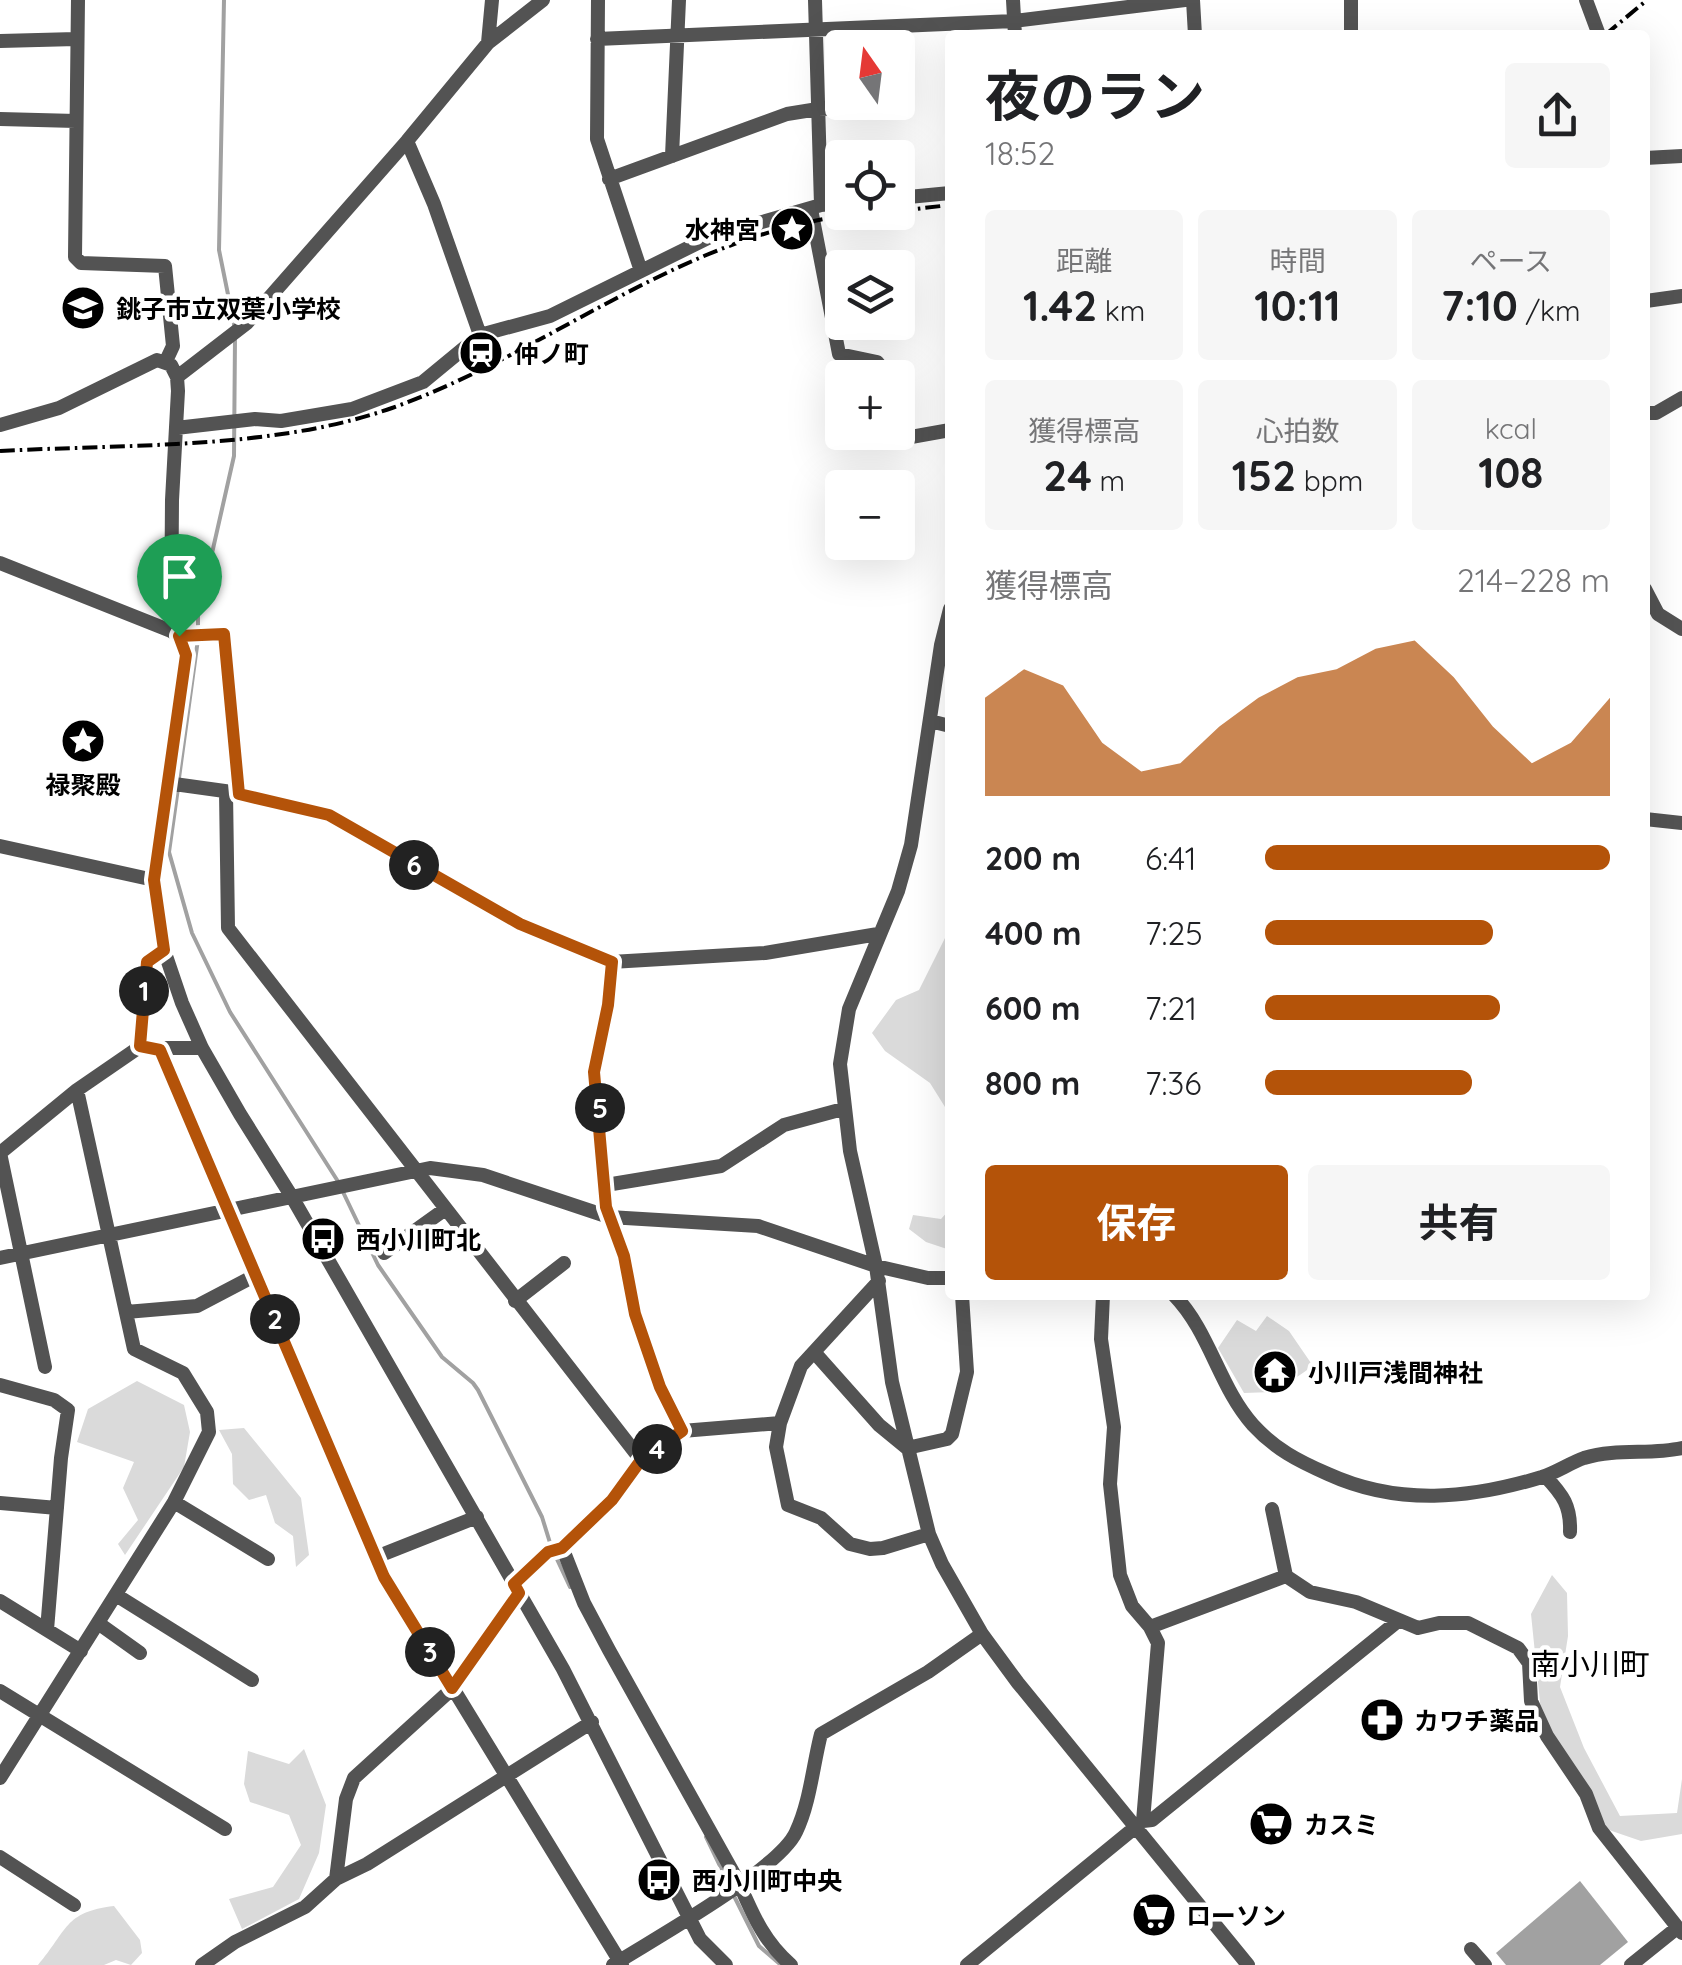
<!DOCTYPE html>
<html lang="ja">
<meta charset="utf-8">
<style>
:root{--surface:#fff;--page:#f6f6f6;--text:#202124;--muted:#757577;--accent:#b45309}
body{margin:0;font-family:Quicksand,"Noto Sans JP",sans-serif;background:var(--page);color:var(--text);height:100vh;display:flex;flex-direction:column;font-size:38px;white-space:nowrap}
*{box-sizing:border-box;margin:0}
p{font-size:32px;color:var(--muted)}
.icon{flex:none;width:55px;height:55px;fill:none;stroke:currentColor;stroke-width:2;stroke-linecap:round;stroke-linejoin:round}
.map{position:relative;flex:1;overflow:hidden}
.details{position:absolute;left:945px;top:30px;width:705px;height:1270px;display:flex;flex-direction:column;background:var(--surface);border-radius:10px;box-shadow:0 10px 40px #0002}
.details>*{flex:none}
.needle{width:65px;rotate:346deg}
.tools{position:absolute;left:825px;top:30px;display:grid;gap:20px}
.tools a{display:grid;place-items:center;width:90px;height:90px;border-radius:10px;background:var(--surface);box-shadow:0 10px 40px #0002;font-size:50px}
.pin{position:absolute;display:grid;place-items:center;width:85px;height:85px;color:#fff;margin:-102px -42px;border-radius:50% 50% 50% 0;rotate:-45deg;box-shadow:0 0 10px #0007}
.pin .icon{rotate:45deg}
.km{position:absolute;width:50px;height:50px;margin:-25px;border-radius:50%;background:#222;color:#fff;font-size:28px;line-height:50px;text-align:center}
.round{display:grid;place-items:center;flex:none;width:105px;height:105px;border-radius:10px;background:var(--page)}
.summary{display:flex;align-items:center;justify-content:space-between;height:170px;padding:0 40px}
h1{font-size:55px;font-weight:700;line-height:75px}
.figures{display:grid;grid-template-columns:repeat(3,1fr);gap:15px;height:170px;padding:10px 40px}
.figures div{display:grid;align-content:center;border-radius:10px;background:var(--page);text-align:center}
.figures b{font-size:42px;font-weight:700}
.figures small{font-size:28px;font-weight:400}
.figures p{font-size:28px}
.chart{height:280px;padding:20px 40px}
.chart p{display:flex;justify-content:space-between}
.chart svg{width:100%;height:180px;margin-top:10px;fill:var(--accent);opacity:.7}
.primary-button{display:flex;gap:20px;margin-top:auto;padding:20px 40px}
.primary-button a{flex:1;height:115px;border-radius:10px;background:var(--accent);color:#fff;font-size:40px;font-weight:700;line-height:115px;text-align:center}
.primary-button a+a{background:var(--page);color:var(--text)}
ul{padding:0 40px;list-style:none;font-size:32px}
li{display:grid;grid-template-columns:160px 120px 1fr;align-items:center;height:75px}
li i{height:25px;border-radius:12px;background:var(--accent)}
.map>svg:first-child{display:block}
</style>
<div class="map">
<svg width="1682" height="1965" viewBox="0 0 1682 1965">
<rect width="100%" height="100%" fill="#fff"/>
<path fill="#dadada" d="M950 928V1115L930 1083 885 1051 872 1033 896 1000 919 990Z
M950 1209V1250L926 1242 909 1229 913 1215 941 1219Z
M1267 1316 1289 1331 1313 1366 1275 1392 1244 1393 1218 1348 1237 1320 1256 1331Z
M137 1381 184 1405 190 1432 184 1467 125 1555 118 1544 138 1520 123 1488 134 1462 77 1442 88 1409Z
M244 1428 301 1498 309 1555 296 1567 293 1536 275 1523 266 1495 249 1500 233 1484 232 1454 219 1430Z
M1552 1575 1567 1593 1568 1636 1560 1687 1584 1748 1620 1816 1677 1813 1682 1779V1834L1641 1841 1606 1829 1541 1712 1531 1614Z
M304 1749 326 1805 319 1853 299 1899 242 1929 229 1899 273 1887 301 1845 289 1815 250 1802 244 1784 248 1751 289 1764Z
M114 1906 140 1940 142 1953 131 1965 116 1960 104 1965H38C68 1930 64 1912 114 1906Z"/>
<path fill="#a1a1a1" d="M1580 1881 1628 1942 1600 1965H1506L1496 1953Z"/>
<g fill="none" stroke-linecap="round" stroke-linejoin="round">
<path stroke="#a1a1a1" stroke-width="4" d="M224 0 219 250 235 329
M198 630V615L234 456 235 338
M179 778 198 639
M178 788 169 852 192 933 230 1012 339 1183
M343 1192 378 1265 442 1357 473 1383 478 1390 542 1517 551 1546
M555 1555 570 1587
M706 1837 730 1887
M734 1896 759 1946 781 1965"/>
<path stroke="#535353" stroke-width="14" d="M78 0 75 257 81 263 165 266 173 346 166 361
M598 0 597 139 641 271
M815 0 821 205
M1013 0 1015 35
M1193 0 1195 35
M1586 0 1599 35
M1351 35V0
M597 39 1014 21 1185 0
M0 41 76 39
M488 43 492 0
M0 119 76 121
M407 141 434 204 480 335
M672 156 679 0
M1645 158 1682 156
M609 179 787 114 818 109 896 107
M898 198 950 193
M811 209 839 354 877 362 890 378
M1646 301 1682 296
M177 377 247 323 407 141 488 43 543 0
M898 412 901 428 911 437 950 430
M1645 413H1656L1682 398
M0 425 59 408 157 360 171 365 177 377 178 391 172 500 171 631
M176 428 255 419 281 421 352 409 423 382 480 335 550 316 710 237 821 205 842 203
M0 563 171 631 179 636 186 655 154 880 164 950 182 1003 202 1048 240 1114 292 1197 563 1669 700 1939 726 1965
M1645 589 1658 614 1682 629
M950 609 941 645 911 845 898 891 849 1009 840 1064 850 1151 876 1266 892 1382 929 1534 942 1564 982 1634 1018 1683 1248 1965
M179 636 224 634 239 793
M930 721 950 726
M167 783 239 793 329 815 520 925 611 962 765 953 878 934
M226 792 228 928 641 1460
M1645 819 1682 823
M0 846 154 880
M611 962 608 1005 595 1072 606 1207 623 1256 635 1313 659 1387 682 1431
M153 1048H202
M160 1050 385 1577 622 1965
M0 1153 77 1090 141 1046 147 962 164 950
M0 1153 45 1367
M606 1185 721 1166 784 1125 843 1109
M384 1253 444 1210
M0 1258 430 1168 483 1175 609 1217 758 1226 876 1266 928 1278H950
M1174 1295C1210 1332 1219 1387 1253 1425 1275 1449 1298 1461 1328 1474 1398 1506 1470 1499 1542 1477 1557 1472 1570 1463 1584 1458 1617 1448 1650 1455 1682 1448
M515 1301 564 1263
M126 1312 197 1306 256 1275
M814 1352 879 1425 907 1448 947 1439 952 1434 967 1372 962 1295
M0 1385 54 1400 68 1410 61 1458 47 1630 81 1651
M780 1423 776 1447 788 1505 821 1518 850 1544 870 1549 883 1548 929 1534
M1545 1476C1563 1495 1571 1506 1570 1532
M174 1502 268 1559
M0 1503 57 1508
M1272 1509 1286 1576 1310 1592 1356 1602 1418 1628 1439 1623H1468L1518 1648 1529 1663 1531 1701 1547 1736 1586 1794 1599 1828 1682 1933
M562 1547 584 1603 609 1650 739 1883C753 1915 764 1942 791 1965
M376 1557 477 1517
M514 1584 548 1552 562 1547 612 1500 641 1460 682 1431 780 1423 801 1366 879 1281
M116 1595 252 1680
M0 1601 47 1630
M98 1623 140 1653
M1150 1627 1286 1576
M0 1691 225 1829
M0 1778 174 1502 209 1432 207 1412 183 1373 134 1349 77 1090
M1143 1821 1152 1820 1398 1621
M0 1857 74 1905
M336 1879 346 1799 354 1778 453 1688 519 1593
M1471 1949 1485 1965
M202 1965 235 1942 305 1907 336 1879 367 1864 592 1722
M613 1965C652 1940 779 1870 796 1832 810 1803 813 1765 821 1734L928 1672 982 1634
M967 1965 1143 1821 1158 1643 1150 1627 1132 1606 1120 1575 1110 1484 1114 1427 1101 1339 1103 1295
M1631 1965 1677 1928"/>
<path stroke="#000" stroke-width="4" stroke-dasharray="15 5 2.5 5" stroke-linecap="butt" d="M1605 35 1647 0
M898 211 950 205
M0 451C126 444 273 450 392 408 562 347 685 228 875 212"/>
</g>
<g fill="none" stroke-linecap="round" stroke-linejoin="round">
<defs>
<path id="route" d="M224 634 239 794 329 815 520 924 612 962 608 1005 594 1072 606 1207 624 1256 635 1314 660 1387 682 1431 641 1460 612 1500 562 1548 548 1552 514 1584 519 1593 452 1688 384 1577 160 1050 140 1046 147 962 164 950 154 880 186 655 179 636Z"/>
</defs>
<use href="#route" stroke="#fff" stroke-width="20"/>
<use href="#route" stroke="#b45309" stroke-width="12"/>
</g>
<defs>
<symbol id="sight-disc" viewBox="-11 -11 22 22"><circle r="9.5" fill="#000" stroke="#fff"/><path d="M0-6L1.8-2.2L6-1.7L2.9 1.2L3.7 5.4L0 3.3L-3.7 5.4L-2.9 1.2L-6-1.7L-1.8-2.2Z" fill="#fff"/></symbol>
<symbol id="school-disc" viewBox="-11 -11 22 22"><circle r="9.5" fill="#000" stroke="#fff"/><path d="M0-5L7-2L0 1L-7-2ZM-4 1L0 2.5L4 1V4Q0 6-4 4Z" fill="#fff"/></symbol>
<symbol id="station-disc" viewBox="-11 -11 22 22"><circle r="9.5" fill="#000" stroke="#fff"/><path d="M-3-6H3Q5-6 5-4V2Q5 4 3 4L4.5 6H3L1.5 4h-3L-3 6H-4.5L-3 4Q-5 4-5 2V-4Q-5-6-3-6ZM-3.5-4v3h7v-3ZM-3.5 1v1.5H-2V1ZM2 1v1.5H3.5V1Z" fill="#fff"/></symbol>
<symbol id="bus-disc" viewBox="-11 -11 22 22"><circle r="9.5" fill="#000" stroke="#fff"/><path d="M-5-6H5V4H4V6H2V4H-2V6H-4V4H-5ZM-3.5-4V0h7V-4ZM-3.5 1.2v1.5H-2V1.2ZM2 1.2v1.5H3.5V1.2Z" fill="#fff"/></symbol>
<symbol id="temple-disc" viewBox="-11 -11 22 22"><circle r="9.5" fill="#000" stroke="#fff"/><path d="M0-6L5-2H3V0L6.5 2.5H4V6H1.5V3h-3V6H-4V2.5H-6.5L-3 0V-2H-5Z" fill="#fff"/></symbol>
<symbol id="pharmacy-disc" viewBox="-11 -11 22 22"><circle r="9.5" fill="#000" stroke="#fff"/><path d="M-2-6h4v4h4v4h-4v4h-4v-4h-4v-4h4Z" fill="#fff"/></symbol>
<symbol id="supermarket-disc" viewBox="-11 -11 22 22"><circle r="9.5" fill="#000" stroke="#fff"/><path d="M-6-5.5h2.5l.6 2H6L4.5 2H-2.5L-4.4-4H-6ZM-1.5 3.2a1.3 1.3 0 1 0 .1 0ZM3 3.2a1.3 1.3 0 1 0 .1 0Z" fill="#fff"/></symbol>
</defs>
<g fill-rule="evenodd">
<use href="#sight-disc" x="767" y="204" width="50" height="50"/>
<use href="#school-disc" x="58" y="283" width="50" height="50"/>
<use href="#station-disc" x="456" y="328" width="50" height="50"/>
<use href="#sight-disc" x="58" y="716" width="50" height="50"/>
<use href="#bus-disc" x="298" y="1214" width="50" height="50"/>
<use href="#temple-disc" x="1250" y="1347" width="50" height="50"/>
<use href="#pharmacy-disc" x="1357" y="1695" width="50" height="50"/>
<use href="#supermarket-disc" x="1246" y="1799" width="50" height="50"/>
<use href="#bus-disc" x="634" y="1855" width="50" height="50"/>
<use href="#supermarket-disc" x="1129" y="1890" width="50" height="50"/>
</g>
<g text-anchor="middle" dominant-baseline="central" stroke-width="9" stroke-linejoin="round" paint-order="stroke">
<g font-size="25" font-weight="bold" fill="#000" stroke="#fff" text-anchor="start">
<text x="760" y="229" text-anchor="end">水神宮</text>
<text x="116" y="308">銚子市立双葉小学校</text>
<text x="514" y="353">仲ノ町</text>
<text x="83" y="784" text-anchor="middle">禄聚殿</text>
<text x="356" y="1239">西小川町北</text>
<text x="1308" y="1372">小川戸浅間神社</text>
<text x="1414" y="1720">カワチ薬品</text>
<text x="1304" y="1824">カスミ</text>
<text x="692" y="1880">西小川町中央</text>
<text x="1186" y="1915">ローソン</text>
</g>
<g font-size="30" fill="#000" stroke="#fff">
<text x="1590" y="1664">南小川町</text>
</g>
</g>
</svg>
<div class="tools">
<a><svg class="needle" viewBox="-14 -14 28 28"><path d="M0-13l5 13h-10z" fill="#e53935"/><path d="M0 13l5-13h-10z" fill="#757577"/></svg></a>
<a><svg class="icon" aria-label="locate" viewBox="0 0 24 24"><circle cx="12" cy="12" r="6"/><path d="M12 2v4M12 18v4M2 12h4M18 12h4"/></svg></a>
<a><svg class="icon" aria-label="layers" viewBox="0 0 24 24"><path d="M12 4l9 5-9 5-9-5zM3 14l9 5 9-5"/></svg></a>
<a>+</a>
<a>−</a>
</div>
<div class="pin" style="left:179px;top:636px;background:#1e9e55"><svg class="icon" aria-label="arrive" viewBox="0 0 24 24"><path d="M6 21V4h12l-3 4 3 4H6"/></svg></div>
<b class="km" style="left:144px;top:991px">1</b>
<b class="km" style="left:275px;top:1319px">2</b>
<b class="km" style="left:430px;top:1652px">3</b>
<b class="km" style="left:657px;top:1449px">4</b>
<b class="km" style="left:600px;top:1108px">5</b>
<b class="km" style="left:414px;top:865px">6</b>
<section class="details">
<div class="summary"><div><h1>夜のラン</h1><p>18:52</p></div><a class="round"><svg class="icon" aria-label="share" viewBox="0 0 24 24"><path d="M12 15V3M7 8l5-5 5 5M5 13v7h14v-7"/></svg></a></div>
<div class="figures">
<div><p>距離</p><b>1.42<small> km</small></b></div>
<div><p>時間</p><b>10:11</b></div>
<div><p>ペース</p><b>7:10<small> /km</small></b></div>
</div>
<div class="figures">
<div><p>獲得標高</p><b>24<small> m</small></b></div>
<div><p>心拍数</p><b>152<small> bpm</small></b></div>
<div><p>kcal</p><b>108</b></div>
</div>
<div class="chart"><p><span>獲得標高</span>214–228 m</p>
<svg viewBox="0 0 160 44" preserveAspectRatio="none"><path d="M0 44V20L10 13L20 17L30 31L40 38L50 36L60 27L70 20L80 15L90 13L100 8L110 6L120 15L130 27L140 36L150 31L160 20V44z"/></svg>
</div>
<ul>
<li><b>200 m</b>6:41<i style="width:100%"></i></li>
<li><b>400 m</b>7:25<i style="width:66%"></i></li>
<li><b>600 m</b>7:21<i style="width:68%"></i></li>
<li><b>800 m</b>7:36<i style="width:60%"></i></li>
</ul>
<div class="primary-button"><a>保存</a><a>共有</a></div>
</section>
</div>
